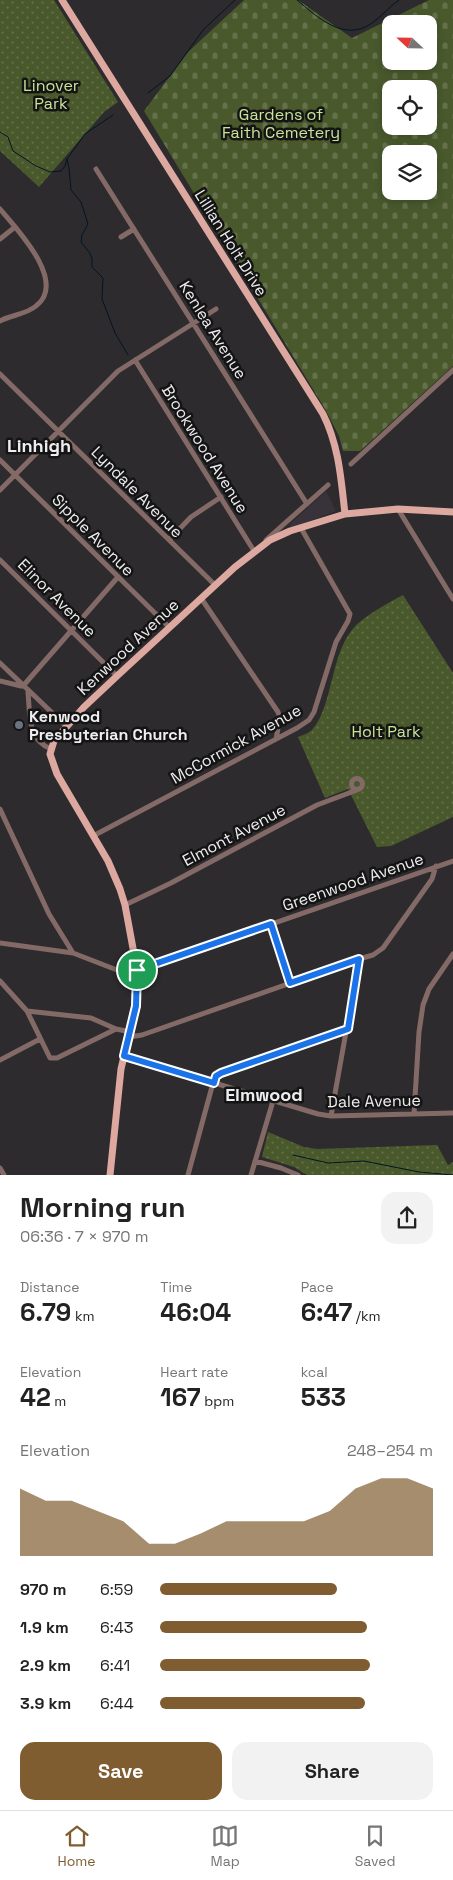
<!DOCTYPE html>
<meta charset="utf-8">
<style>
:root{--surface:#fff;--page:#f2f2f2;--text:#222;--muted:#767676;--line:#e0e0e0;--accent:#7f5d30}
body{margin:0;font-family:"Space Grotesk",sans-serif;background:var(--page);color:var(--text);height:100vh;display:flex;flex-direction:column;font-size:19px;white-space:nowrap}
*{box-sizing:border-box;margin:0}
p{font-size:16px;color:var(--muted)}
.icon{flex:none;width:28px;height:28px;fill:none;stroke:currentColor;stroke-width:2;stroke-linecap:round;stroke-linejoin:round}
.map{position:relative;height:1175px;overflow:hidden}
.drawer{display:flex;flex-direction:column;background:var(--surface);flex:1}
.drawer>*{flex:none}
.needle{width:32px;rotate:292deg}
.fabs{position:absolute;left:382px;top:15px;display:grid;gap:10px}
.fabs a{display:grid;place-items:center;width:55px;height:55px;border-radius:10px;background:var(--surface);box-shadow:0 2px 8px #0003;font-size:25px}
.pin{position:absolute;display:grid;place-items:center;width:42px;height:42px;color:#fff;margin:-21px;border:2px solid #fff;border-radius:50%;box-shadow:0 1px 5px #0007}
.round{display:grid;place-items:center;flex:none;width:52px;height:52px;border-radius:15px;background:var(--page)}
.head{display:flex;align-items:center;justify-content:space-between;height:85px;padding:0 20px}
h1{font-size:28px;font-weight:700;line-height:38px}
.stats{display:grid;grid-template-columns:repeat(3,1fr);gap:8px;height:85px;padding:5px 20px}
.stats div{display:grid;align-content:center}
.stats b{font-size:25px;font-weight:700}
.stats small{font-size:14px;font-weight:400}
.stats p{font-size:14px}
.chart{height:140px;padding:10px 20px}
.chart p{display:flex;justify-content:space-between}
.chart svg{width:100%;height:90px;margin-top:5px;fill:var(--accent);opacity:.7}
.cta{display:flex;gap:10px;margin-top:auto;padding:10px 20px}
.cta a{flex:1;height:58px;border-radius:15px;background:var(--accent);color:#fff;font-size:20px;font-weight:700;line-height:58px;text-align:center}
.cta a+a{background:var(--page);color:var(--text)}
ul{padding:0 20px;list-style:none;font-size:16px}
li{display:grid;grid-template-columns:80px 60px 1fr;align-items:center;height:38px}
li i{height:12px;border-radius:6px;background:var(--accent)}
.tab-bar{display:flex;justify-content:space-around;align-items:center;height:70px;border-top:1px solid var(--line);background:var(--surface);font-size:14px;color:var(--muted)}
.tab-bar a{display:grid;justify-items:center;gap:2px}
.tab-bar .current{color:var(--accent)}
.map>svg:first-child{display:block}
</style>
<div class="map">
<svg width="453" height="1175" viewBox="0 0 453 1175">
<defs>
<pattern id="cemetery-stones" width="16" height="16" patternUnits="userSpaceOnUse" patternTransform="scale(1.25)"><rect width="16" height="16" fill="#49592c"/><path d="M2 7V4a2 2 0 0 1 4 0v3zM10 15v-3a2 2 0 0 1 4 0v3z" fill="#64714b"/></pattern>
<pattern id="park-dots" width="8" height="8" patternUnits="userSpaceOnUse" patternTransform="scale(1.25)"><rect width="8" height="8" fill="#49592c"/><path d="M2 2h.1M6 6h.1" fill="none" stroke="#64714b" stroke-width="1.8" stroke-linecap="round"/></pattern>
</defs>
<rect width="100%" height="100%" fill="#2d2b2e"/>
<path fill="#38333b" d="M326 491 336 511 291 528 289 525Z"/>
<path fill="url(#cemetery-stones)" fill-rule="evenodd" d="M244 0H298L352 38 429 0H453V366L360 451H343L339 436 325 409 144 111 188 52ZM391 24H429V61H391ZM391 89H429V126H391ZM391 154H429V191H391Z"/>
<path fill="url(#park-dots)" d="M0 0H54L118 102 104 112 39 187 0 151Z
M403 595 453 673V817L391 846 377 847 348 789 325 798 298 737C303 735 309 733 312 730 333 706 330 657 352 630 363 616 387 604 403 595Z
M268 1132 304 1147 317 1149 437 1145 448 1165 453 1162V1175H307L294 1167 262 1157Z"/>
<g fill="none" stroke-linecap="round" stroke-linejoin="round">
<path stroke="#001526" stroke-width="1" d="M297 0C317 17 345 43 372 23 382 16 389 7 399 0
M148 93 170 76 203 30 235 0
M0 132 8 137 13 151 36 166 50 172 61 171 65 166 67 159 85 134 113 115
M67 159 69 168 71 190 81 202 88 224 82 235 81 242 89 252 92 258V267L103 278 102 299 115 333 128 355
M293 1155 328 1163 364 1161 419 1172 453 1175"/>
<path stroke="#846a66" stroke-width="5" d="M96 169 307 504
M0 209C16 228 68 282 36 306 27 314 11 315 0 321
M121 237 134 229
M0 239 15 227
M135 360 254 551
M0 374 215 585
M0 460 169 627
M351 464 453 370
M0 490 118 371 216 309
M398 509 453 599
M169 540 191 517 221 497
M266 540 328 485
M0 560 117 676
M201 598 278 712 280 718 276 739
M0 663 66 726
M0 681 21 686
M23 686 118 577
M28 692C30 713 27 740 51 749
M351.5 784a5.5 5.5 0 1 1 11 0a5.5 5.5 0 1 1-11 0Z
M0 809 49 914 73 953 117 970H137L165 961 453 861
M93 836 297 728 309 720 314 712 336 642 348 621 350 614 301 528
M125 905 171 883 317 805 357 790
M271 924 290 983
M0 943 73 953
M0 981 27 1011 50 1058H57L116 1029
M27 1011 91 1018 116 1029 131 1032
M129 1037 142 1035 359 959
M124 1056 318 1114 331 1116 453 1113
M0 1060 40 1039
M414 1114 419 1032 423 1005 429 989 453 954
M331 1116 359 959 373 955 383 948 432 879 436 866
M255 1161 281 1168 298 1175
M0 1168 4 1175
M188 1175 213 1083 218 1075 348 1029
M251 1175 273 1101"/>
<path stroke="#dda89f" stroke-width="7" d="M62 0 323 414C339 446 341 479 345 514
M110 1175 121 1069 136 1006 137 970 125 905 120 889 108 861 57 774 50 754 54 741 84 707 117 676 235 567 270 540 290 531 345 514 398 509 453 512"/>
</g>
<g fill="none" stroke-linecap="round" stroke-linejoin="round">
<defs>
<path id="route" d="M271 924 290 983 359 959 348 1029 221 1073 216 1076 214 1083 124 1056 136 1006 137 970Z"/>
</defs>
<use href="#route" stroke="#fff" stroke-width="10"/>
<use href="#route" stroke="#1a73e8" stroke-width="6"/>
</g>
<circle fill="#6b7280" stroke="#151415" stroke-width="2" cx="19" cy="725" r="5"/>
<g text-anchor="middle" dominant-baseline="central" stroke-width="5" stroke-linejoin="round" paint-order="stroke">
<g font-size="16" fill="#c8e597" stroke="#151415">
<text x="51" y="85">Linover<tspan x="51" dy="18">Park</tspan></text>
<text x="281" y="114">Gardens of<tspan x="281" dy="18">Faith Cemetery</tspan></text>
<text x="386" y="731">Holt Park</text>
</g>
<g font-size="16" fill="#eeedef" stroke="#151415">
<text transform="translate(231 243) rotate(58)">Lillian Holt Drive</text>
<text transform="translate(213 330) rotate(58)">Kenlea Avenue</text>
<text transform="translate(205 449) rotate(58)">Brookwood Avenue</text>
<text transform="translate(137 492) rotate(45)">Lyndale Avenue</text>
<text transform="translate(93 535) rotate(45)">Sipple Avenue</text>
<text transform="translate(57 598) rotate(45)">Elinor Avenue</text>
<text transform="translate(128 647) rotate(-43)">Kenwood Avenue</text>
<text transform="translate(236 744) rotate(-29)">McCormick Avenue</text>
<text transform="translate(234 835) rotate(-28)">Elmont Avenue</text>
<text transform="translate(353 882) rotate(-19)">Greenwood Avenue</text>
<text transform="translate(374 1101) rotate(-1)">Dale Avenue</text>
</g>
<g font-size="16" font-weight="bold" fill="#eeedef" stroke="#151415" text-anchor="start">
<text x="29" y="716">Kenwood<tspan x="29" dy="18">Presbyterian Church</tspan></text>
</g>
<g font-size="18" font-weight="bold" fill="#eeedef" stroke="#151415">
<text x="39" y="445">Linhigh</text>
<text x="264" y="1094">Elmwood</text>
</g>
</g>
</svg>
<div class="fabs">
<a><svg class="needle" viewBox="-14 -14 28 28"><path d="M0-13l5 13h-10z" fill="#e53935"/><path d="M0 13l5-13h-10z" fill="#767676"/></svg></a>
<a><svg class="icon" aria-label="locate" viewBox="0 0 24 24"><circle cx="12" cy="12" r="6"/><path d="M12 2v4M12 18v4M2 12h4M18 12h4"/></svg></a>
<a><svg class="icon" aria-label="layers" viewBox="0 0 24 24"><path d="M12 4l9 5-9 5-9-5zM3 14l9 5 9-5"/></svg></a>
</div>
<div class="pin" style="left:137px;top:970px;background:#1e9e55"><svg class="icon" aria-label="arrive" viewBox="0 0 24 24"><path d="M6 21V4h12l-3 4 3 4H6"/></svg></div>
</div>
<section class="drawer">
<div class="head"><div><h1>Morning run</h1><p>06:36 · 7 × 970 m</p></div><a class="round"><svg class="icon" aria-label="share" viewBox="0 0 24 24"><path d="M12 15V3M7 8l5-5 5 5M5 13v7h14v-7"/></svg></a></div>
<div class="stats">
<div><p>Distance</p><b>6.79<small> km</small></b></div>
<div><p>Time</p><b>46:04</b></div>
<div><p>Pace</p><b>6:47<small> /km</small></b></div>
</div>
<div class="stats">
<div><p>Elevation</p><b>42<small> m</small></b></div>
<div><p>Heart rate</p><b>167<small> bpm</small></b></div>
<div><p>kcal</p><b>533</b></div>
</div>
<div class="chart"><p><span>Elevation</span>248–254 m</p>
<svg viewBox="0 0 160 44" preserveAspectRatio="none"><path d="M0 44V11L10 17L20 17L30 22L40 27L50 38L60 38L70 33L80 27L90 27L100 27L110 27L120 22L130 11L140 6L150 6L160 11V44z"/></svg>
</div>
<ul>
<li><b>970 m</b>6:59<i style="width:65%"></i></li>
<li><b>1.9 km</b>6:43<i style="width:76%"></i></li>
<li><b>2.9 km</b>6:41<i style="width:77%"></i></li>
<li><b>3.9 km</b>6:44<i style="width:75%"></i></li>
</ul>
<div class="cta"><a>Save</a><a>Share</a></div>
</section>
<nav class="tab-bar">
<a class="current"><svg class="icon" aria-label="home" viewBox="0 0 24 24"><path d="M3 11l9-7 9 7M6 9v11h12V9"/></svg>Home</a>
<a><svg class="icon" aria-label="map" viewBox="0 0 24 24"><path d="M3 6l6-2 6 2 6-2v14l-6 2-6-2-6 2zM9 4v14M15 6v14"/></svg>Map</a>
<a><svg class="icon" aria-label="saved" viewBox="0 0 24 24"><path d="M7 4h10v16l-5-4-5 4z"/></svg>Saved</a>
</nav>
